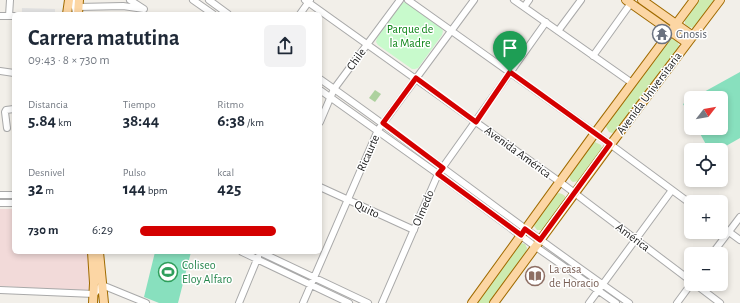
<!DOCTYPE html>
<html lang="es">
<meta charset="utf-8">
<style>
:root{--surface:#fff;--page:#f2f2f3;--text:#1f2937;--muted:#747a83;--accent:#d40000}
body{margin:0;font-family:"Alegreya Sans",sans-serif;background:var(--page);color:var(--text);height:100vh;display:flex;flex-direction:column;font-size:15px;white-space:nowrap}
*{box-sizing:border-box;margin:0}
p{font-size:13px;color:var(--muted)}
.icon{flex:none;width:22px;height:22px;fill:none;stroke:currentColor;stroke-width:2;stroke-linecap:round;stroke-linejoin:round}
.map{position:relative;flex:1;overflow:hidden}
.panel{position:absolute;left:12px;top:12px;width:310px;height:242px;display:flex;flex-direction:column;background:var(--surface);border-radius:6px;box-shadow:0 2px 6px #0003}
.panel>*{flex:none}
.needle{width:26px;rotate:59deg}
.fabs{position:absolute;left:684px;top:91px;display:grid;gap:8px}
.fabs a{display:grid;place-items:center;width:44px;height:44px;border-radius:6px;background:var(--surface);box-shadow:0 2px 6px #0003;font-size:20px}
.pin{position:absolute;display:grid;place-items:center;width:34px;height:34px;color:#fff;margin:-41px -17px;border-radius:50% 50% 50% 0;rotate:-45deg;box-shadow:0 0 4px #0007}
.pin .icon{rotate:45deg}
.round{display:grid;place-items:center;flex:none;width:42px;height:42px;border-radius:6px;background:var(--page)}
.overview{display:flex;align-items:center;justify-content:space-between;height:68px;padding:0 16px}
h1{font-size:22px;font-weight:700;line-height:30px}
.figures{display:grid;grid-template-columns:repeat(3,1fr);gap:6px;height:68px;padding:4px 16px}
.figures div{display:grid;align-content:center}
.figures b{font-size:17px;font-weight:700}
.figures small{font-size:11px;font-weight:400}
.figures p{font-size:11px}
ul{padding:0 16px;list-style:none;font-size:13px}
li{display:grid;grid-template-columns:64px 48px 1fr;align-items:center;height:30px}
li i{height:10px;border-radius:5px;background:var(--accent)}
.map>svg:first-child{display:block}
</style>
<div class="map">
<svg width="740" height="303" viewBox="0 0 740 303">
<rect width="100%" height="100%" fill="#f2efe9"/>
<path fill="#f2dad9" d="M0 209H14V252H88L92 286 90 290 86 291 0 286Z"/>
<path fill="#cdebb0" d="M699 0H716L696 26 694 28 689 27 685 24V18Z
M672 39C678 40 679 43 679 49L616 131 612 133 609 132 606 127 607 124 669 41Z
M595 142 601 145 602 149 579 181 573 182C570 180 569 178 570 174L592 144Z
M559 193 562 194 565 196V199L543 229 541 230H537L534 226 535 223 556 194Z
M521 243 525 244 527 248 526 252 489 303H477L490 284Z"/>
<path fill="#add19e" d="M375 90 381 94 375 102 369 98Z"/>
<path fill="#c8facc" d="M404 2 407 3 441 28 443 31 442 35 418 68 415 69H412L378 45 376 42 377 38 401 4Z"/>
<path fill="#88e0be" d="M740 72V138L719 150H709L697 128H721V98H693Z
M691 99V118L683 104Z
M155 252H191L178 303H159L144 297Z"/>
<path fill="#e2e2e2" d="M22 8 55 9V14H22Z"/>
<g fill="none" stroke-linecap="round" stroke-linejoin="round">
<defs>
<path id="minor" d="M73 0 76 12
M193 0 213 14
M209 0 228 14
M305 0 560 182 691 281
M408 0 595 133 691 204
M514 0 632 83
M78 7 123 6 144 9 130 0
M524 7 529 0
M300 14 310 0
M0 16H14
M9 16 10 0
M558 31 581 0
M593 56 631 3
M0 71 14 73
M320 79C424 152 524 230 629 303
M320 90 438 174 536 247 616 303
M320 122 334 89 400 0
M7 128 5 112 6 110 14 109
M320 187 414 230
M0 195H14
M0 203H14
M721 226 740 240
M242 252 349 303
M260 252 368 303
M712 254 740 217
M695 284 720 303
M0 290 94 294 102 285 146 303
M239 303 258 257
M303 303 378 130 474 0
M382 303 438 174 546 22
M589 303 672 190
M677 303 691 284"/>
<path id="major" d="M626 0 687 43
M642 0 693 36
M67 14 69 0
M78 14 79 0
M92 252 94 283 93 303
M99 252 104 303
M472 303 595 133 694 0
M494 303 611 144 720 0"/>
</defs>
<use href="#minor" stroke="#a9a9a9" stroke-width="8"/>
<use href="#major" stroke="#a06b00" stroke-width="10"/>
<use href="#minor" stroke="#fff" stroke-width="6"/>
<use href="#major" stroke="#fcd6a4" stroke-width="8"/>
</g>
<g fill="none" stroke-linecap="round" stroke-linejoin="round">
<defs>
<path id="route" d="M510 72 610 144 540 240 525 229 521 235 438 174 443 168 383 123 416 78 476 122Z"/>
</defs>
<use href="#route" stroke="#fff" stroke-width="8"/>
<use href="#route" stroke="#d40000" stroke-width="5"/>
</g>
<defs>
<symbol id="temple-ring" viewBox="-11 -11 22 22"><circle r="9.5" fill="#fff" stroke="#6b7280" stroke-width="1.5"/><path d="M0-6L5-2H3V0L6.5 2.5H4V6H1.5V3h-3V6H-4V2.5H-6.5L-3 0V-2H-5Z" fill="#6b7280"/></symbol>
<symbol id="stadium-ring" viewBox="-11 -11 22 22"><circle r="9.5" fill="#fff" stroke="#2e9e5b" stroke-width="1.5"/><path d="M0-5a6.5 5 0 1 0 0 10a6.5 5 0 1 0 0-10ZM-3.5-1.8h7v3.6h-7Z" fill="#2e9e5b"/></symbol>
<symbol id="library-ring" viewBox="-11 -11 22 22"><circle r="9.5" fill="#fff" stroke="#8d6e63" stroke-width="1.5"/><path d="M-6-4Q-3-5.5-.7-3.5V5Q-3 3-6 4ZM6-4Q3-5.5 .7-3.5V5Q3 3 6 4Z" fill="#8d6e63"/></symbol>
</defs>
<g fill-rule="evenodd">
<use href="#temple-ring" x="651" y="23" width="22" height="22"/>
<use href="#stadium-ring" x="157" y="261" width="22" height="22"/>
<use href="#library-ring" x="524" y="265" width="22" height="22"/>
</g>
<g text-anchor="middle" dominant-baseline="central" stroke-width="3" stroke-linejoin="round" paint-order="stroke">
<g font-size="12" fill="#0c8416" stroke="#fff">
<text x="410" y="29">Parque de<tspan x="410" dy="14">la Madre</tspan></text>
</g>
<g font-size="12" fill="#5b616d" stroke="#fff" text-anchor="start">
<text x="676" y="34">Gnosis</text>
</g>
<g font-size="12" fill="#222" stroke="#fff">
<text transform="translate(356 59) rotate(-54)">Chile</text>
<text transform="translate(649 93) rotate(-53)">Avenida Universitaria</text>
<text transform="translate(518 152) rotate(36)">Avenida América</text>
<text transform="translate(368 153) rotate(-66)">Ricaurte</text>
<text transform="translate(423 208) rotate(-67)">Olmedo</text>
<text transform="translate(367 209) rotate(25)">Quito</text>
<text transform="translate(633 237) rotate(37)">América</text>
</g>
<g font-size="12" fill="#27864d" stroke="#fff" text-anchor="start">
<text x="182" y="265">Coliseo<tspan x="182" dy="14">Eloy Alfaro</tspan></text>
</g>
<g font-size="12" fill="#785e54" stroke="#fff" text-anchor="start">
<text x="549" y="269">La casa<tspan x="549" dy="14">de Horacio</tspan></text>
</g>
</g>
</svg>
<div class="fabs">
<a><svg class="needle" viewBox="-14 -14 28 28"><path d="M0-13l5 13h-10z" fill="#e53935"/><path d="M0 13l5-13h-10z" fill="#747a83"/></svg></a>
<a><svg class="icon" aria-label="locate" viewBox="0 0 24 24"><circle cx="12" cy="12" r="6"/><path d="M12 2v4M12 18v4M2 12h4M18 12h4"/></svg></a>
<a>+</a>
<a>−</a>
</div>
<div class="pin" style="left:510px;top:72px;background:#1e9e55"><svg class="icon" aria-label="arrive" viewBox="0 0 24 24"><path d="M6 21V4h12l-3 4 3 4H6"/></svg></div>
<section class="panel">
<div class="overview"><div><h1>Carrera matutina</h1><p>09:43 · 8 × 730 m</p></div><a class="round"><svg class="icon" aria-label="share" viewBox="0 0 24 24"><path d="M12 15V3M7 8l5-5 5 5M5 13v7h14v-7"/></svg></a></div>
<div class="figures">
<div><p>Distancia</p><b>5.84<small> km</small></b></div>
<div><p>Tiempo</p><b>38:44</b></div>
<div><p>Ritmo</p><b>6:38<small> /km</small></b></div>
</div>
<div class="figures">
<div><p>Desnivel</p><b>32<small> m</small></b></div>
<div><p>Pulso</p><b>144<small> bpm</small></b></div>
<div><p>kcal</p><b>425</b></div>
</div>
<ul>
<li><b>730 m</b>6:29<i style="width:82%"></i></li>
</ul>
</section>
</div>
